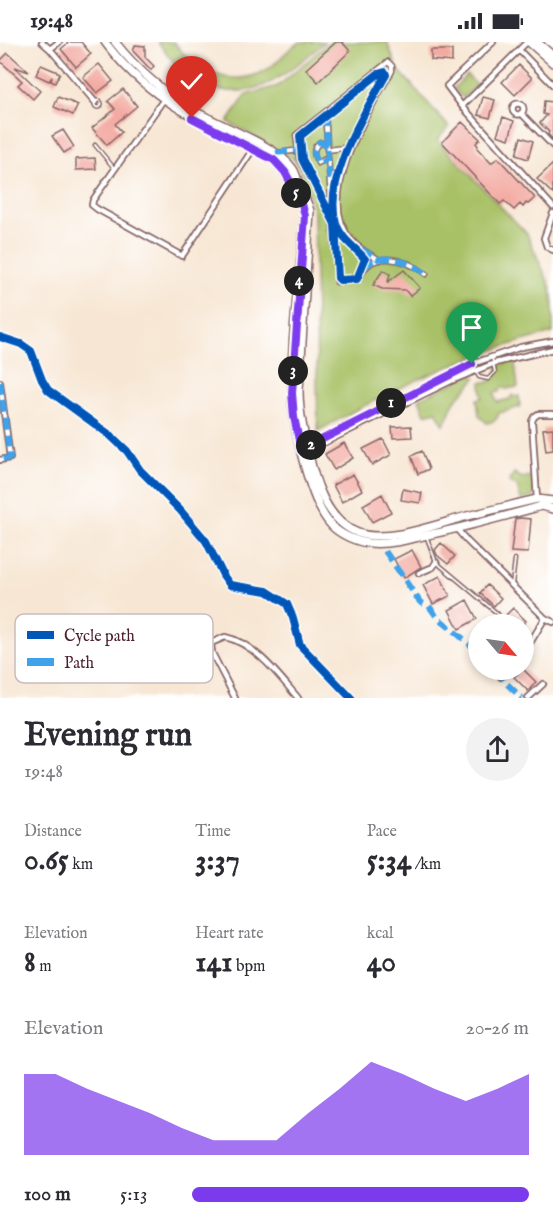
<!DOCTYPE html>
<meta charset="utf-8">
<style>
:root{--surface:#fff;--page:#f2f2f3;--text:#2b2b33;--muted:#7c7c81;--accent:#7c3aed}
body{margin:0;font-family:"IM FELL English",serif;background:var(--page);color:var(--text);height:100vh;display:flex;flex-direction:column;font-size:22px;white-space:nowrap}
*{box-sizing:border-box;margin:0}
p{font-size:20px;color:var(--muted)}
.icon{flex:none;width:33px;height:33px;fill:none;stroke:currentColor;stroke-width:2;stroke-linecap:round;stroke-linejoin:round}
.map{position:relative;height:656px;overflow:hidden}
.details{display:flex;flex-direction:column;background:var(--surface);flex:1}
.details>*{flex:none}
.needle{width:39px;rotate:119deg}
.controls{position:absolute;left:468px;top:572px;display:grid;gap:12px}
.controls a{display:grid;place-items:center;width:66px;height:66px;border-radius:50%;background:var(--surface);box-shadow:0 3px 9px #0003;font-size:30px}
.pin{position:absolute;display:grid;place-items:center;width:51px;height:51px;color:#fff;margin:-62px -26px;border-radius:50% 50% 50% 0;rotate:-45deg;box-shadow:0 0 6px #0007}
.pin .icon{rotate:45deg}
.km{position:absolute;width:30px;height:30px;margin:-15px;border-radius:50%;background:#222;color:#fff;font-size:16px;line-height:30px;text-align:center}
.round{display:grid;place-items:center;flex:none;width:63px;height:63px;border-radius:32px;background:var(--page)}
.headline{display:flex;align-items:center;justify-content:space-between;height:102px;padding:0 24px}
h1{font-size:33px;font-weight:700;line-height:45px}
.stats{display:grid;grid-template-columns:repeat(3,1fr);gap:9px;height:102px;padding:6px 24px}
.stats div{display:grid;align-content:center}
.stats b{font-size:30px;font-weight:700}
.stats small{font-size:16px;font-weight:400}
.stats p{font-size:16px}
.chart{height:168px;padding:12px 24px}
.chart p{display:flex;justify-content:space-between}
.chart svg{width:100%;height:108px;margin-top:6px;fill:var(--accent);opacity:.7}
ul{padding:0 24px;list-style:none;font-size:20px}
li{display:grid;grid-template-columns:96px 72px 1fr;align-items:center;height:45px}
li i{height:15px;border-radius:8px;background:var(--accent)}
.status{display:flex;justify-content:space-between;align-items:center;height:42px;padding:0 30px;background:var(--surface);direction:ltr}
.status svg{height:16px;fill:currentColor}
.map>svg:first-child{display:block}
</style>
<div class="status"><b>19:48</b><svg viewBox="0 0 49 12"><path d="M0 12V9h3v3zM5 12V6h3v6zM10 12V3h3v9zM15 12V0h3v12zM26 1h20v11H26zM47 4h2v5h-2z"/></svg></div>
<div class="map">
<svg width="553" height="656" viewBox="0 0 553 656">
<rect width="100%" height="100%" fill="#fff"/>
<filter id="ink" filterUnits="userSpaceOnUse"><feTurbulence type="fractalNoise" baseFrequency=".0167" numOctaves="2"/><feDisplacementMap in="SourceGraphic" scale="12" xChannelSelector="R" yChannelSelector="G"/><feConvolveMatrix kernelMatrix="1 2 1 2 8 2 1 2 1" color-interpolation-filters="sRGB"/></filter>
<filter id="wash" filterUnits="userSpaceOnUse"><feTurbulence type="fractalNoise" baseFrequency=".008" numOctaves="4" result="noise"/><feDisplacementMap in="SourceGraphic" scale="24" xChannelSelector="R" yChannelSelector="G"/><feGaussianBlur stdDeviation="1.35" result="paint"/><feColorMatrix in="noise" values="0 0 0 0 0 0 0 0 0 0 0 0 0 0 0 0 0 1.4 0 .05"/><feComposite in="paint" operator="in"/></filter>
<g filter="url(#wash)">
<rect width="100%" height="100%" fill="#f7e6d3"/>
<path fill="#a9c166" stroke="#7a7048" stroke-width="1.5" d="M158 0H174C196 30 233 48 268 27 278 20 291 3 301 0 307 0 318 0 325 0 295 24 269 52 228 49 214 48 200 43 189 35 177 26 167 12 158 0Z
M330 0H387L397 26 449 85 437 98 527 192 551 246 553 261V291C468 311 394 346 318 389L314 171 304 134 292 116 228 80 246 53 278 44Z
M467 33 477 43 463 56 454 46Z
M519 316 515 322 518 345 506 347 502 345 499 350 494 351 497 360 510 357 512 353 515 355 519 354 520 365 499 371C497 378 494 380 487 381L479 374 477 357 482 356 481 340C493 341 499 335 498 323Z
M472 332 476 336 454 360 444 383 436 369 425 372 419 357Z
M514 431 522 436 532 434 534 455 521 458 517 444 509 440Z"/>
<g id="blocks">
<path fill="#f3aaa2" d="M69 0H81L91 12 76 25 61 7Z
M336 0H342L350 9 318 40 306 27Z
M135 3 145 4V15L154 24 151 28 133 9Z
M431 8H452V20L431 18Z
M8 11 29 30 15 25 40 49 33 57 18 43 22 39 0 19Z
M99 22 113 39 97 51 83 35Z
M41 23 60 31 55 41 51 39 52 35 49 39 36 33Z
M519 23 532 36 515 53 502 40Z
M123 47 137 64 115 82 122 90 107 103 92 86 115 67 108 59Z
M58 55 78 63 73 73 54 65Z
M483 55 495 58 490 76 478 73Z
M544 59 553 60V98L548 92 549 90 540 81 547 73 543 72Z
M503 75 514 79 509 97 497 93Z
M462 80 480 97 476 101 478 104 477 106 491 121 498 116 535 156 528 162 526 161 523 165 520 162 514 168 504 159 500 162 442 100Z
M63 88 74 105 64 111 52 94Z
M521 95 533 99 528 117 516 113Z
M95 116 96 127 76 128V117Z
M553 122V152L537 137Z
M383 228 390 232 388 240 404 228 420 246 410 254 405 248 382 247 373 243Z
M411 384 412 395 393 396 392 385Z
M553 386V408L546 409 543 387Z
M383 397 391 413 372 423 363 407Z
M344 401 353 416 334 428 325 412Z
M422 409 429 427 418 432 411 414Z
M353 432 362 448 342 460 333 443Z
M403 447 422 451 420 461 401 458Z
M382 452 391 470 372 480 363 463Z
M520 476 531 477 528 511 511 510 515 477Z
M441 501 455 514 448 522 437 513 435 508Z
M412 508 421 525 404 536 394 517Z
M440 534 450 554 433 562 423 543Z
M487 543 501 556 494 564 480 551Z
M467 558 477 577 459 587 449 568Z
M513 566 526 579 523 582H513L505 574Z
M523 627 536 640 528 649 514 635Z"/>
</g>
</g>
<g filter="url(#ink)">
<use href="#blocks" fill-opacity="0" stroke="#876566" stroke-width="1.5"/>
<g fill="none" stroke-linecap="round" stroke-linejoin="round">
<defs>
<path id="service" d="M94.5 62a3.5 3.5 0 1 1 7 0a3.5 3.5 0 1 1-7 0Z
M95 103 114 126
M472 322 479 335 488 337 495 330 492 315
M427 496 436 520 498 572
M512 543 515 517"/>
<path id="pedestrian" d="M325 70 332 173
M327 105 320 100C312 106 313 113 318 121L327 116
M327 108 352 105
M276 111 301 108
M380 218C369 212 358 206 350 196 315 154 370 67 392 29V24L388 20 296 93 299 117 332 177 337 240 359 238C369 206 405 216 426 232"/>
<path id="minor" d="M42 0 50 7 95 60
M493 0 447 44 462 64 553 165
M50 7 59 0
M519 8 553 43
M164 57 93 158 92 163 97 167 182 214 253 107
M512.5 67a5.5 5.5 0 1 1 11 0a5.5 5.5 0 1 1-11 0Z
M462 64 527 0
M521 71 553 104
M553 171 544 196 547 205 553 208
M0 295 21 302 31 309 42 338 48 348 110 393 127 409 140 428 180 468 206 499 223 533 230 543 267 549 287 562 293 576 300 603 351 656
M0 340 10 416 0 418
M306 405 469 323 521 305 553 299
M307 409 451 339 495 321 553 307
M537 457 532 379 534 375 538 372H553
M456 486 466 498 545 576 553 580
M419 531 433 525 436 520
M524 611 545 576
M501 635 511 627
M235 656 212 611 211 601 225 595C255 601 279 634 298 656
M528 656 543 642"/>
<path id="secondary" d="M105 0C150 61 210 83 274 118 286 128 303 159 305 174 300 232 291 292 292 351 292 382 310 462 332 484 341 493 357 500 369 501 390 503 411 497 432 492 469 484 505 474 542 464L553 467
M115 0C137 28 164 51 195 69 220 84 278 104 293 127 297 133 297 138 299 144 303 153 308 160 310 169L299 349C299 375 306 400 312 425 319 451 331 481 358 491 389 502 439 481 471 473 493 468 515 462 537 457L553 459
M529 0 553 21
M537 0 553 14"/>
</defs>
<use href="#service" stroke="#876566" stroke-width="5"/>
<use href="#pedestrian" stroke="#876566" stroke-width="7"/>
<use href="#minor" stroke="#876566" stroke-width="8"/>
<use href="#secondary" stroke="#876566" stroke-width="10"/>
<use href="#service" stroke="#fff" stroke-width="2"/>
<use href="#pedestrian" stroke="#fff" stroke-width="4"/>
<use href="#minor" stroke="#fff" stroke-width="4.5"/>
<use href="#secondary" stroke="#fff" stroke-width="7"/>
<path stroke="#40a2eb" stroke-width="6" stroke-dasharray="12 6" stroke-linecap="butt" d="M325 72 330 144
M327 105 320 100C312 106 313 113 318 121L323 120 328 116
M276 111 301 108
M361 207 380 218
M364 226C379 207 411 220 426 232
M0 340 10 416 0 418
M385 509 420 560 429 564 437 575 478 609
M498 627 506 641 522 656"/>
<defs>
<path id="cycleway" d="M385 30 386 33 383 38C362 76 323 137 336 182 342 198 355 205 365 217L357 237 340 238 338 236 335 182 302 117 300 94 378 32Z
M0 295 21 302 31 309 42 338 48 348 110 393 127 409 140 428 180 468 206 499 223 533 230 543 267 549 287 562 293 576 300 603 351 656"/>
</defs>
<use href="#cycleway" stroke="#fff" stroke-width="11"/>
<use href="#cycleway" stroke="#0057b8" stroke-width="8"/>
</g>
</g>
<g fill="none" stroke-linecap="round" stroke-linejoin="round" filter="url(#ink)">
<defs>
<path id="route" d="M192 76 274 118 285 130 302 162 305 174 292 351 294 375 301 408 472 322"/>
</defs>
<use href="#route" stroke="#fff" stroke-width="12"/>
<use href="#route" stroke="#7c3aed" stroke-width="8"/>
</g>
<rect x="15" y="572" width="198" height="69" rx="9" fill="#fff" stroke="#c9bcbf" stroke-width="1.5"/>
<rect x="27" y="589" width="27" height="8" fill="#0057b8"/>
<rect x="27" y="616" width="27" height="8" fill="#40a2eb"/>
<g font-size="16" fill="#4a1f2b">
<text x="64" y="599">Cycle path</text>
<text x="64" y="626">Path</text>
</g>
</svg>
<div class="controls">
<a><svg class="needle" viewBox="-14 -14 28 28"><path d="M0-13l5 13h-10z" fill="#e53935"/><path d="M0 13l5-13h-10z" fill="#7c7c81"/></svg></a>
</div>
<div class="pin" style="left:472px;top:322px;background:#1e9e55"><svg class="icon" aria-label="arrive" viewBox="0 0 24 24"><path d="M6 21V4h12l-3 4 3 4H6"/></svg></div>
<div class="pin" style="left:192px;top:76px;background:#d93025"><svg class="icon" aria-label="check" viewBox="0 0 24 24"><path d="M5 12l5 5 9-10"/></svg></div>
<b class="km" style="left:391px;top:361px">1</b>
<b class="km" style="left:311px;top:403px">2</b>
<b class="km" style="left:293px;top:329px">3</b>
<b class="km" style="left:299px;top:239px">4</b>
<b class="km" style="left:296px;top:151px">5</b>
</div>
<section class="details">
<div class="headline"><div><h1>Evening run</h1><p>19:48</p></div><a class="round"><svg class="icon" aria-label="share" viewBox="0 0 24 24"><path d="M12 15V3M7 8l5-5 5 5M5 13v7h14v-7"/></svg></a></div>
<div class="stats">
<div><p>Distance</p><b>0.65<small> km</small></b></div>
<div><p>Time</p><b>3:37</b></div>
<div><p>Pace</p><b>5:34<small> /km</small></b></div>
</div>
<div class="stats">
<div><p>Elevation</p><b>8<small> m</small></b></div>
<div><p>Heart rate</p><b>141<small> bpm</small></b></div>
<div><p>kcal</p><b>40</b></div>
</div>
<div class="chart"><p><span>Elevation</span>20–26 m</p>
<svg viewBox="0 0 160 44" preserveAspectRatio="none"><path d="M0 44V11L10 11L20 17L30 22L40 27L50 33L60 38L70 38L80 38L90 27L100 17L110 6L120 11L130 17L140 22L150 17L160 11V44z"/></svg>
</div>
<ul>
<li><b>100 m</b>5:13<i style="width:100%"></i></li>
</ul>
</section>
